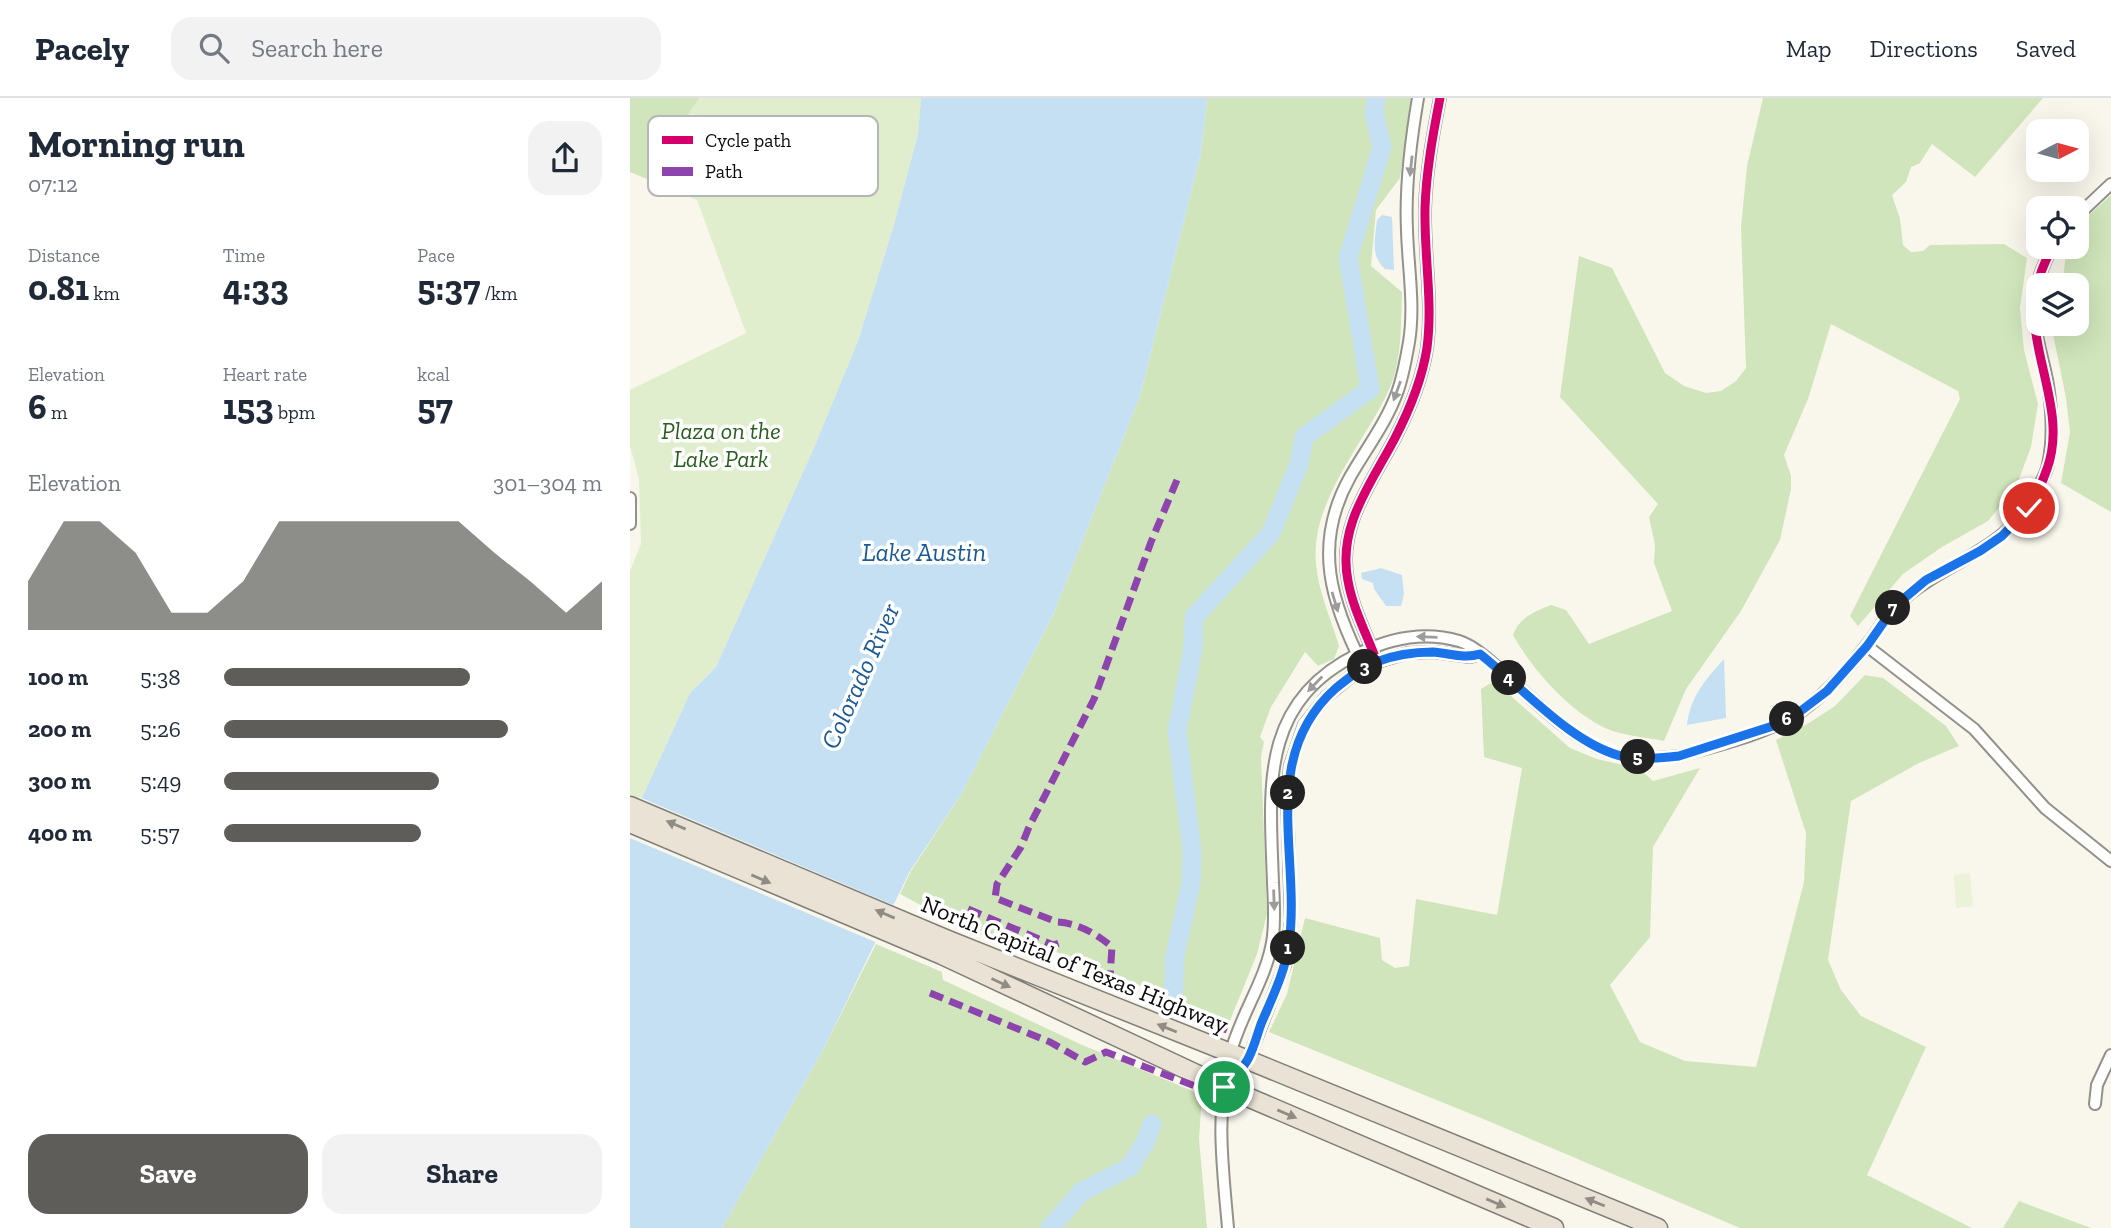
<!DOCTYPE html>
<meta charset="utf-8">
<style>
:root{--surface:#fff;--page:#f2f2f3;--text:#1f2937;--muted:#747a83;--line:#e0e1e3;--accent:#5e5d59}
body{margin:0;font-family:"Zilla Slab",serif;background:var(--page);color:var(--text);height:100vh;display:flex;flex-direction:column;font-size:26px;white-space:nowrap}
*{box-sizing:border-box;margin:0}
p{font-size:23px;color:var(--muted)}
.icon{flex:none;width:38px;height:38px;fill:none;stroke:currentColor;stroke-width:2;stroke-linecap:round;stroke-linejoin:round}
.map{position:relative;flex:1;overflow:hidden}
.details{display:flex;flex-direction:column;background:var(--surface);width:630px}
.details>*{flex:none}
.needle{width:46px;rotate:84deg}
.fabs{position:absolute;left:1396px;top:21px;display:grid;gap:14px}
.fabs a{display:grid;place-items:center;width:63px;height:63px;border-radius:14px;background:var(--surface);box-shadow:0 7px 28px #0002;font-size:35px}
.pin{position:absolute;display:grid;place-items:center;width:60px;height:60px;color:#fff;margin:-30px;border:4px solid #fff;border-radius:50%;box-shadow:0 2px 7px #0007}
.km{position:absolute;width:35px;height:35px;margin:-18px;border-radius:50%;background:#222;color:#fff;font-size:19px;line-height:35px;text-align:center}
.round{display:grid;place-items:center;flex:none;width:74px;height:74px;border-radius:21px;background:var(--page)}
.headline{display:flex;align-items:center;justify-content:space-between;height:119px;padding:0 28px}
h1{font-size:38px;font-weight:800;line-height:52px}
.figures{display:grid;grid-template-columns:repeat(3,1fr);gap:10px;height:119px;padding:7px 28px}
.figures div{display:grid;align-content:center}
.figures b{font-size:35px;font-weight:800}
.figures small{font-size:19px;font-weight:400}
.figures p{font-size:19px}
.chart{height:196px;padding:14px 28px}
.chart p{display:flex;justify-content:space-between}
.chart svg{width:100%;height:126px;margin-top:7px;fill:var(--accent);opacity:.7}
.action{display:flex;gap:14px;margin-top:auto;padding:14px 28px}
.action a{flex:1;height:80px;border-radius:21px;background:var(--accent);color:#fff;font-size:28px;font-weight:800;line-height:80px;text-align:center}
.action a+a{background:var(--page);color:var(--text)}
ul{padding:0 28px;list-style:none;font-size:23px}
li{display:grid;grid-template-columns:112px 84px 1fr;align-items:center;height:52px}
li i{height:18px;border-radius:9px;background:var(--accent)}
header{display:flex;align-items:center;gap:42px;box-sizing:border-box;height:98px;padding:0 35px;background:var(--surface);border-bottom:2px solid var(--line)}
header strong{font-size:33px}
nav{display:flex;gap:38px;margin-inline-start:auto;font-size:24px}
.search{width:490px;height:63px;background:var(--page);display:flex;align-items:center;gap:18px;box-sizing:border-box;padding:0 24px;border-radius:21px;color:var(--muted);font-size:26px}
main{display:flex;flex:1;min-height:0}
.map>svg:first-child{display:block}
</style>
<header>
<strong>Pacely</strong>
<div class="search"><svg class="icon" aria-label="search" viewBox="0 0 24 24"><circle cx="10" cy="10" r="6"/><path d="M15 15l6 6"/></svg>Search here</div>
<nav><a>Map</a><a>Directions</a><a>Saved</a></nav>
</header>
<main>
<section class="details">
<div class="headline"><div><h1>Morning run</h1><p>07:12</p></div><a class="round"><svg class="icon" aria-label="share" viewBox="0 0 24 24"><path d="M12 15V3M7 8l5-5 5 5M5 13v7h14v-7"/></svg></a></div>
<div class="figures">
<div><p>Distance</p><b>0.81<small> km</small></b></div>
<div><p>Time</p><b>4:33</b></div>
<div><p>Pace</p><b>5:37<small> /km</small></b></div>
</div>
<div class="figures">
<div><p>Elevation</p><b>6<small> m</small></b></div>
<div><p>Heart rate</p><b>153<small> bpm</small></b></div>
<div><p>kcal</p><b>57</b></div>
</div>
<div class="chart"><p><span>Elevation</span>301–304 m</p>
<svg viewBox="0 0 160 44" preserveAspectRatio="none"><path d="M0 44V27L10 6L20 6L30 17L40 38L50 38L60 27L70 6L80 6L90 6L100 6L110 6L120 6L130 17L140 27L150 38L160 27V44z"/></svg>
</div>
<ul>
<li><b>100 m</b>5:38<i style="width:65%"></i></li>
<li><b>200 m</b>5:26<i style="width:75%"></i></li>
<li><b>300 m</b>5:49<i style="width:57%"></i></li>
<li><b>400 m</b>5:57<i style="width:52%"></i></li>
</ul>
<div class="action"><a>Save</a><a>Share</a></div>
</section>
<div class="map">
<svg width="1481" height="1130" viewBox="0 0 1481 1130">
<rect width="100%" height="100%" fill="#f9f7ec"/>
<path fill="#e0eecd" d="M0 0H291L288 36 263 130 228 243 183 352 86 569 60 595 0 726V473L11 446 9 381 0 348V292L116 235 67 102 0 74Z"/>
<path fill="#d0e5bb" d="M0 0H69L44 37 28 85 0 74Z
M577 0H781L770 80 746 112 741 168 772 194C771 226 772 265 758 294 734 345 680 405 686 465 688 493 701 521 709 548L704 561 688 568 675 554 641 609 630 639 634 644 631 659 637 816 627 856 599 925 560 912H538L512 902 516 890 419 851 414 862 322 824 270 796 281 773 332 695 423 517 510 298 571 55Z
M1133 0H1413L1345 79 1302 46 1290 65 1281 69 1276 84 1262 97 1270 121 1273 147 1281 154 1293 153 1300 147 1374 146 1397 160 1390 210 1394 252 1408 306 1401 349 1386 389 1358 423 1312 449 1273 476 1228 528 1220 518 1330 301 1328 293 1201 226 1178 301 1154 357 1161 378V391L1150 442 1111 513 1056 591 1034 643C1016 639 992 638 975 630 938 612 902 571 883 537 889 520 905 513 921 507L936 512 959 546 1042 513 1024 465 1025 447 1019 419 1028 406 930 299 949 158 982 170 1035 275 1054 288 1076 295 1091 293 1106 283 1116 270 1111 129 1117 68Z
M1481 97V414L1431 385 1440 334 1436 300 1421 226H1447V187H1432L1437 149H1447V128Z
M1235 577 1253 580 1316 628 1329 648 1289 665 1221 703 1198 862 1211 892 1231 918 1296 949 1237 1077 1342 1130H1110L851 1020 639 934 657 896 675 820 750 840 752 862 765 870 779 868 786 801 867 817 892 670 854 659 851 591 861 585 873 591 940 650 967 661 1010 671 1023 683 1070 670 1023 749 1020 839 980 887 1010 944 1055 963 1126 969 1174 784 1176 735 1146 642 1179 625 1205 608Z
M246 846 312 874 313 882 450 946 572 997 569 1041 577 1130H92L193 952Z
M1389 1103 1461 1130H1373Z"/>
<path fill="#eaf2d7" d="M1340 775 1343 808 1326 810 1324 777Z"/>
<path fill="#c4e0f2" d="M291 0H577L571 55 510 298 423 517 332 695 280 773 193 952 92 1130H0V726L60 595 86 569 183 352 228 243 263 130 288 36Z
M752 117 762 119 764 172 755 171C740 157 745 141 747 122Z
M751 470 772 477 774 496 771 508H756L744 491 743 485 732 481 731 475Z
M1094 561 1096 620 1057 627C1060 599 1076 581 1094 561Z"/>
<path fill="#f9f7ec" d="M9 699 268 809 250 846 0 740V718Z"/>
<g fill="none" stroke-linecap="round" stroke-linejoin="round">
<path stroke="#c4e0f2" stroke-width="19" d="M543 904 545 857 561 785 562 753 547 633 563 550 564 519 641 435 669 366 674 339 740 291 718 160 752 49 744 15 746 0
M420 1130 451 1094 500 1069 516 1043 522 1026"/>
<defs>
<path id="minor" d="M1447 118 1481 86
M0 400V426
M1237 548 1344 631 1415 710 1481 763
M747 564C737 537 723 511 718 483 707 428 741 386 765 340 780 311 792 282 797 250 803 204 794 157 795 111 796 74 803 36 810 0
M734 570C701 505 682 447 720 379 736 351 756 325 767 295 773 279 776 261 779 244 785 207 778 169 777 132 775 91 781 41 788 0
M595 987 618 962 655 867 661 823 657 699 660 668 674 627 696 599 725 575 747 564 778 555 804 554 840 559 850 556
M1465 1006 1467 987 1481 957
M598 1130C593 1072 585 1014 600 957 610 916 638 880 643 838 645 821 644 803 643 785 640 692 628 605 728 556 760 540 794 533 829 543 846 548 867 569 880 581 910 609 955 652 997 659 1014 662 1033 660 1049 658 1090 647 1138 636 1173 612 1197 595 1218 571 1236 548 1247 535 1255 517 1268 506 1315 462 1379 454 1408 390 1412 382 1417 374 1418 366 1424 340 1422 313 1418 287 1413 258 1401 229 1405 198 1407 181 1415 164 1422 149"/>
<path id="trunk" d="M0 708 318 842 618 962 1028 1130
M0 725 312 857 594 989 924 1130"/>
</defs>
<use href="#minor" stroke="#92918c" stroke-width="14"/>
<use href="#trunk" stroke="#7f7e79" stroke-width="21"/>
<use href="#minor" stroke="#fefefc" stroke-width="10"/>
<use href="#trunk" stroke="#eae2d4" stroke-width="18"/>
<path stroke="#8e44ad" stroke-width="7" stroke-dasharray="14 7" stroke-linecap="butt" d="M547 382 521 444 464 601 399 729 391 749 367 786 365 800 427 824C448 825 467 836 482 849L480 878 519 902 597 932
M338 811 423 847 435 843
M300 895 420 944 455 964 476 954 578 993"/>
<defs>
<path id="cycleway" d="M747 564C737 537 723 511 718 483 707 428 741 386 765 340 780 311 792 282 797 250 803 204 794 157 795 111 796 74 803 36 810 0
M594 989 618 962 655 867 661 823 657 699 660 668 674 627 696 599 725 575 747 564 778 555 804 554 840 559 850 556C907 600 955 665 1033 661 1056 659 1078 650 1100 643 1135 631 1170 619 1197 592 1212 578 1227 561 1239 544 1249 530 1258 513 1272 502 1280 496 1287 488 1296 482 1312 471 1331 464 1347 455 1380 436 1405 407 1417 371 1438 314 1398 256 1405 198 1407 181 1415 164 1422 149"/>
</defs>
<use href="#cycleway" stroke="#fff" stroke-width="13"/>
<use href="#cycleway" stroke="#d6006c" stroke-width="9"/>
</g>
<defs><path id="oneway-solid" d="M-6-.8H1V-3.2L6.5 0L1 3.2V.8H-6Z" transform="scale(1.75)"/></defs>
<g fill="#9c9c9b">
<use href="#oneway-solid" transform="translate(781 68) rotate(96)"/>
<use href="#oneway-solid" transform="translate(767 293) rotate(110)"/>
<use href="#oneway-solid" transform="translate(705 504) rotate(73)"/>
<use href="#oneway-solid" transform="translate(797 539) rotate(-178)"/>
<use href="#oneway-solid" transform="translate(685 586) rotate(134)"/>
<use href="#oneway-solid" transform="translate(644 802) rotate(88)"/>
</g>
<g fill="#908c83">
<use href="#oneway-solid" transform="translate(46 727) rotate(-157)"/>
<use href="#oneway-solid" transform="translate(131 781) rotate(23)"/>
<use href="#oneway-solid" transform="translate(255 816) rotate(-157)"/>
<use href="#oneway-solid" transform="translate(371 885) rotate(25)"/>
<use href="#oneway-solid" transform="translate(537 930) rotate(-158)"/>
<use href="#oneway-solid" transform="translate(657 1016) rotate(23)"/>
<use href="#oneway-solid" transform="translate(965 1104) rotate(-158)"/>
<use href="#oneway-solid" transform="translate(866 1105) rotate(23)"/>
</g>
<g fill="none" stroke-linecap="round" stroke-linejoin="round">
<defs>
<path id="route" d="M594 989C602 980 613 971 618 961 624 950 627 937 631 926 642 900 655 874 659 846 671 758 628 659 706 590 719 580 730 570 746 564 764 557 784 554 803 554 819 555 834 561 850 556 892 589 943 648 995 659 1013 662 1032 660 1049 658L1149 626 1172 612 1197 593 1237 548 1265 508 1296 482 1350 453 1372 438 1399 410"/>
</defs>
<use href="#route" stroke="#fff" stroke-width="14"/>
<use href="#route" stroke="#1a73e8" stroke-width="9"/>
</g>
<g text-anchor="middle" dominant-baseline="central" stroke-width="7" stroke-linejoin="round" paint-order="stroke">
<g font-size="24" font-style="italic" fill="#285e1d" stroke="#fff">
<text x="91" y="332">Plaza on the<tspan x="91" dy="28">Lake Park</tspan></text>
</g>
<g font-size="24" fill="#0a0a0a" stroke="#fff">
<text transform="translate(445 866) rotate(22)">North Capital of Texas Highway</text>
</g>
<g font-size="26" font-style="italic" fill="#195a96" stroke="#fff">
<text x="294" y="454">Lake Austin</text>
<text transform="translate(230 578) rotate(-66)">Colorado River</text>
</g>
</g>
<rect x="18" y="18" width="230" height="80" rx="10" fill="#fff" stroke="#b6b6b6" stroke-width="2"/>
<rect x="32" y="38" width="31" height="8" fill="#d6006c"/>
<rect x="32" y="69" width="31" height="9" fill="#8e44ad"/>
<g font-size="19" fill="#0a0a0a">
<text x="75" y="49">Cycle path</text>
<text x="75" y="80">Path</text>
</g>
</svg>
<div class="fabs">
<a><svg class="needle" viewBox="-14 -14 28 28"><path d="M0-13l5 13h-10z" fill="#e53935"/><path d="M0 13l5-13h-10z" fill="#747a83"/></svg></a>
<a><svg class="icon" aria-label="locate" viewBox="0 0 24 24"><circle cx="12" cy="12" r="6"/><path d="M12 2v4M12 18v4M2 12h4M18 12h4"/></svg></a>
<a><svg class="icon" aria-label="layers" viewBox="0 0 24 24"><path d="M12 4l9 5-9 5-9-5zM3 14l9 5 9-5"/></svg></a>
</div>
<div class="pin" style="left:594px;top:989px;background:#1e9e55"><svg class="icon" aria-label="arrive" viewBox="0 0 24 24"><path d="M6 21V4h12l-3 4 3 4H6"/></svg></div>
<div class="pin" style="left:1399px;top:410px;background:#d93025"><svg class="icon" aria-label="check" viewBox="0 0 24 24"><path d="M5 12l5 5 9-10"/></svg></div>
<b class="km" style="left:658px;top:850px">1</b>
<b class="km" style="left:658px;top:695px">2</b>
<b class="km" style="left:735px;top:569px">3</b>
<b class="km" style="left:879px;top:580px">4</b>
<b class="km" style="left:1008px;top:659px">5</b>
<b class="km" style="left:1157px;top:621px">6</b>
<b class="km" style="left:1263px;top:510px">7</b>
</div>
</main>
